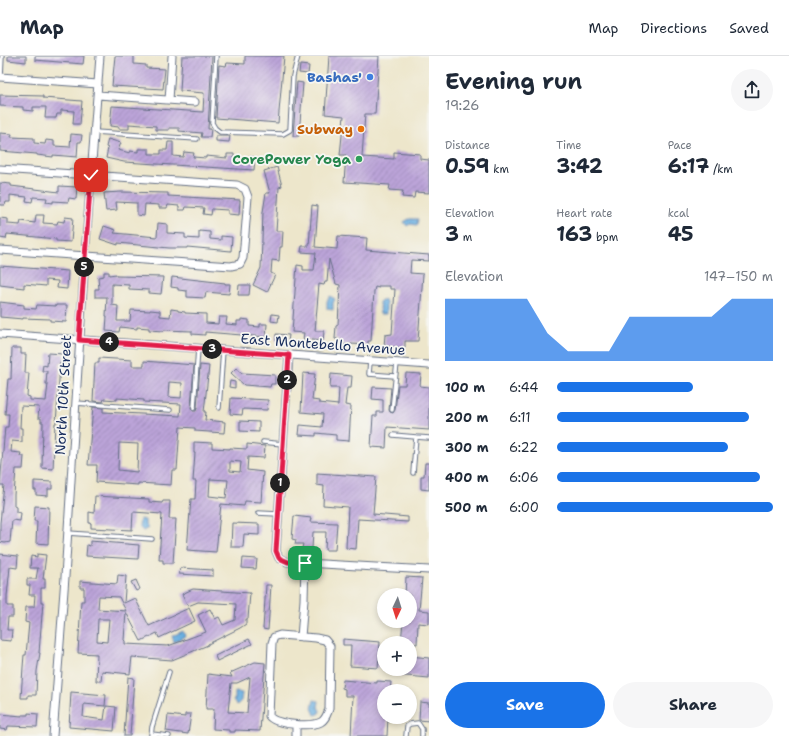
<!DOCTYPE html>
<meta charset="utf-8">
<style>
:root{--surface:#fff;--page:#f6f6f7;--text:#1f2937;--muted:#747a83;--line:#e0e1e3;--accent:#1a73e8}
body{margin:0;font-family:"Shantell Sans",sans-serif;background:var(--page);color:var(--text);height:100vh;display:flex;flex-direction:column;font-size:15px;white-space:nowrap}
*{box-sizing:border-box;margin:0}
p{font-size:13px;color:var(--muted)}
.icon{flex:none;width:22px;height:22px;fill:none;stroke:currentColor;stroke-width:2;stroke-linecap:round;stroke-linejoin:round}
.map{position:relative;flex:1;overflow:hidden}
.sheet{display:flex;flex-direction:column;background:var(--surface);width:360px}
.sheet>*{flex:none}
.needle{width:26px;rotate:184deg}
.tools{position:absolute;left:377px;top:532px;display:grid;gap:8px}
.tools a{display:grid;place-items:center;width:40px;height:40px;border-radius:50%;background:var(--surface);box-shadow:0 2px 6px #0003;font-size:20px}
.pin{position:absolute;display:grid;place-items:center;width:34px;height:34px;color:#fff;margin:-17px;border-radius:8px;box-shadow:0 2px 6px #0006}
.km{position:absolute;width:20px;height:20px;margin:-10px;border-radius:50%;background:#222;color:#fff;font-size:11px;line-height:20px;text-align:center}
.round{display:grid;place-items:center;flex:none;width:42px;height:42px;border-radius:21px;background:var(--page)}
.head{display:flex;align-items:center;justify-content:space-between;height:68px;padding:0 16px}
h1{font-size:22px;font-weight:700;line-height:30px}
.metrics{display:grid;grid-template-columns:repeat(3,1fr);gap:6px;height:68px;padding:4px 16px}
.metrics div{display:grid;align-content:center}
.metrics b{font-size:20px;font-weight:700}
.metrics small{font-size:11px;font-weight:400}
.metrics p{font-size:11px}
.chart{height:112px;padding:8px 16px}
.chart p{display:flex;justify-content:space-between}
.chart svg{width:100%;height:72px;margin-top:4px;fill:var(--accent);opacity:.7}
.primary-button{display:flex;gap:8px;margin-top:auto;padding:8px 16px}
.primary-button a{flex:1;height:46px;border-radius:24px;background:var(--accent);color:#fff;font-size:16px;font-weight:700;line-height:46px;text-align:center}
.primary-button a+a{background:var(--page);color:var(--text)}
ul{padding:0 16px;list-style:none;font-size:13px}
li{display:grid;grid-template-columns:64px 48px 1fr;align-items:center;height:30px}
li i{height:10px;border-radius:5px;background:var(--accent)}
header{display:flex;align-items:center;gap:24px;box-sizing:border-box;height:56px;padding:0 20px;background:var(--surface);border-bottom:1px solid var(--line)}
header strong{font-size:19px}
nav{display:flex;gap:22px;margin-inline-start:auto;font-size:14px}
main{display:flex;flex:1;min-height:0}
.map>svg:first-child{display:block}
</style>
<header>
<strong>Map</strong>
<nav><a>Map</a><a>Directions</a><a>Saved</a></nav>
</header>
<main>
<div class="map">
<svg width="429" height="680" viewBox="0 0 429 680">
<defs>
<pattern id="building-hatch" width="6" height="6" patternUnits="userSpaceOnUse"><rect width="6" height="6" fill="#bca4d9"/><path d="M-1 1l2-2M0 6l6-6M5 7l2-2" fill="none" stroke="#9886b3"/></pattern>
</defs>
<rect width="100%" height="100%" fill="#f6f6f2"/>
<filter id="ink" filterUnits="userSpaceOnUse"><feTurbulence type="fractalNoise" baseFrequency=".025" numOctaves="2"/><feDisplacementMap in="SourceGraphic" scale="8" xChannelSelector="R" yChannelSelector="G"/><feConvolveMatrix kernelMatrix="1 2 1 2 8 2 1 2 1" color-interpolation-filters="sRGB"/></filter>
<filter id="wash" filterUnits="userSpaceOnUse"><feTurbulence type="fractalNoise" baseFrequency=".012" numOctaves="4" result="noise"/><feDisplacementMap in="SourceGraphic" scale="16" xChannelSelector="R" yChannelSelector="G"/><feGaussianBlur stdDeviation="0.9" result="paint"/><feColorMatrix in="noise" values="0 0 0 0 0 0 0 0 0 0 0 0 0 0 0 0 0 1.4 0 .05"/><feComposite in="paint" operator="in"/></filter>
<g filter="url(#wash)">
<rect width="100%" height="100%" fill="#ede6cb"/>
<path fill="#6aafe0" stroke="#426f9f" d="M409 163H418L417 169 410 168 407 170 404 166Z
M330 240 335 243 333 247V254L327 253V245Z
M385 244 386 248V258H380L379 246Z
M140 463 145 464V469L148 472 143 475 139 471Z
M183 575 185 580 174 586 172 580Z
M235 636 242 637 241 645 237 649 233 644 235 643Z
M314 644 319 645 318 651 320 655 319 658 315 659 312 652Z"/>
<g id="blocks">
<path fill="url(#building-hatch)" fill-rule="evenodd" d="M8 0H26V6L8 4Z
M35 0H84L83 8 35 4Z
M115 0H134V8L146 9V12L165 13 163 33 112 30Z
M182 0H212L208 73H211L210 81H201L202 77 179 75V72H169V74H156V70L129 68V73H119V71L110 70 112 50 203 56 204 37 180 35Z
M245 0H284L278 67 216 62 219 9 226 10 227 7 245 8Z
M329 0H379L375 58H365L362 101 394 103V96L420 98V103L429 104V137L415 136 414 142 402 141 403 135 389 134 390 129 344 126 346 99H340L344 60 325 58Z
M300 9 309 10 308 18 299 17Z
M297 26 303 27 299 80H293Z
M0 39 43 40V42L82 45 80 68H73L74 55 61 54V58H57L56 62H45L46 51H33V55L23 54V51L0 50Z
M0 77 12 78 11 81 34 82V87L45 88 46 84 54 85V90L70 91 71 78 82 79 81 86H78L77 101 53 99V101L37 99V98L0 95Z
M216 80H230L229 86 216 85Z
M108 83 121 87 118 94 130 97V95L138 96V93H149V98H161V94H167L168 86H173V100L183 101 184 96 194 97 193 101 206 102V100L227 102V98H234V102L247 103 248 100 255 101 254 114 124 106 106 102 108 92 106 91Z
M277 111 282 130 279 131 276 175H283L282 191H280L279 205 272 204 271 217 275 219 267 236 253 229 261 212 263 156 266 137H270L264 115Z
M0 127 11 128V130L59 136V130L77 131 76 143 69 142 68 146 53 145V147L46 146 47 142 33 141 32 146 26 145 27 141 10 139V146H6L5 149H0Z
M121 136 168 137V140L240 144 239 159 228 158V154L212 153 211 159 203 158 204 152 186 151 185 154H179V150L168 149 167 152H159V149L145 148 144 160 137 159V147L116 146 117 154 106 155 104 137Z
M312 149 318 150 315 191 337 193 338 180 367 182 366 194 429 199V205L411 204 410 217 423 218 418 285H405V292L384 290 385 279 392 278 395 233H390V230H379V232L375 231 374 235 371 285H368V289L351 288V289L338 288V283H335L336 270 338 269 340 229 336 228 329 203 327 226H325L324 229 319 228 315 275H324L323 285 303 283 304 277 292 276 297 209 303 210V214H314L316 197 301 196 302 190H309Z
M36 159H44L43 167 57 168 58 165 64 166 65 161 73 162 71 186 56 185V183L7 178 6 183 0 182V162L8 163V168L20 169 21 165 35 167Z
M158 167 167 168V177L185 178V182L199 183V175L210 176V183L221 184V180L232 181 231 195 187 191V192H169L118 187V189L100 183 104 170 116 174 114 177 157 181Z
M0 210 68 215 67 233 57 232 58 225 46 224V230L24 228V232L0 229Z
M104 216H109V219L116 218V220L163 221 161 238 149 237V234L129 233V229L112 228V249L118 250 117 265H130L131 254 150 255V254L160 255V260L170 261 171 253 178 254V255L185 256V257L206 258V267L218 268 219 261H227L226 268 237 269V265H241V263L249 264V270L260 271V268H267L266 281 205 276V279L192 278V275L164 274V275L149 274V272L137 271V273L120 271 119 276 106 275 107 260H106L107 241H95V233H99L98 221 104 220Z
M172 221 225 227V228H230L229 238 206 236 205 242 187 241V235L178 234V232L171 231Z
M239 229H250L249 239H238Z
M0 246 24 249V252L36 253 37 249 56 250V249H67L66 266 50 265V263L23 262V263L0 261Z
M272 258 279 259 278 266 271 265Z
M276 278 289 279 288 286 276 285Z
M12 292H21V298H26L25 317H29L27 340 30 341V344L46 345 48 328H46L47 315H42L43 309 47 310 48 297 64 298V307H60L58 340 56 367H55L53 413 42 412 43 366H41V362H38L39 351 21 350 20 372H22V386L12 385 11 396 21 397 20 400H24L23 413H16L14 439V450L16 451V456L21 457 20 465 12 464 10 486 5 487 0 486V467L4 429H0L5 371H8L9 358H5L6 346 8 323H11Z
M99 302 132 304V310H144V305L194 309 191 352 193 355H196L197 352 200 309 209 310 204 356H206L205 364 225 366 224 377 195 375V372L180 371 177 414H172L171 429 138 427V429L96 426 97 409H88L93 351 103 352V356L180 360 181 348 144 346V344L117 342V344L104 343 103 346 93 345 95 307H99ZM169 326 182 327 181 342 168 341ZM119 387 138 388 137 416 118 414Z
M236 312 242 317 275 319V328H271L270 331 244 329 231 317Z
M303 317 315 318 312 344 319 345V347L338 349 339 332H330L331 318 352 320 351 332H347L345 349 351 350 349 385 336 384V379L316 377V380L299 379 300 369 322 371 323 358 301 356Z
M406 317 421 318 420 330 429 331V374L387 371 386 392 371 391 373 360H377V356H383V344L372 343 373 331 391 332 389 354 390 356 393 357 395 354 398 329H405Z
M230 325 235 326V332L229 331Z
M231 342 268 344 267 354 243 353 242 359 230 358Z
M240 365 259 366V376L240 375Z
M194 386 212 387V392L230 393V392L247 393V388L265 390 264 402 248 401 247 414 263 416 261 446 245 445 244 450 221 448 216 496 187 494 191 443H195L196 425H193L195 397H194ZM230 405 241 406 240 416 230 415ZM210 423 228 424 226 442 209 440Z
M425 407H429V434L421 433V420H424Z
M317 417 376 421 373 458 408 461V466L358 463 356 493 346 492 348 451 323 449 324 430 317 429Z
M34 425 52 426V433H48V440L36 439V434H34Z
M95 440 149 443V446L162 447 163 445H170L169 463H176L173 507H163V504H159L162 458 133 456 132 474 91 472V467H89V456L94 457Z
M35 450 49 451 48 488 36 487 37 465H34Z
M294 460 311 462 310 466 337 467 335 494H325L326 476H313L312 492H302L303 488H295L296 484 292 483Z
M232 467 259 468V479L244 478 243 491H231Z
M90 485 139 489 138 503 86 500 87 489 90 490Z
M0 498 18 500 17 512 10 511 7 540V550H13V561H8L7 574H12L11 585 0 584Z
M37 498 46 499 43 523H45V532H41V546H43L39 597H40L37 615 36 639H28V642H21L23 611 24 599H26L29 567 25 566 26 551H34L35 539H29L30 529H27V523H36L38 512H30L31 500 37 501Z
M243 502 257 503 256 513 242 512Z
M180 512 213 514V520L179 518Z
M118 519 126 520 124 547 135 542 149 570 189 552 195 565 159 582 157 577 141 585 126 556 124 584 125 585V588L168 590 206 576 198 559 210 553 215 563 219 561 223 569 235 564 236 548 198 546 188 550 182 538 193 533 250 537 248 563H246V568L240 572 208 588V589L172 604 132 601 130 618 102 615 101 625H96L97 598 78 597 81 545H84V532H80V525L117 528ZM99 540 119 541 126 555 98 553ZM98 563H109L107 586 97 585Z
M406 521 422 522 419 554 429 555V568L418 567 417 588 401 587 403 565H410V539H405Z
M136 524 140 533 136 535 131 526Z
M266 529H271L268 574 263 573Z
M249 583 252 588 217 605 215 600Z
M343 583 380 586 378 612 350 610 351 589H343Z
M410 600 429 602V622L396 619V613H410Z
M255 606 265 607 260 675 235 674V676H229V674L213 673 214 653H206L208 618 232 621 230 617ZM250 621 247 657 228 656 231 627H237Z
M128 621 134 622 130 680H124Z
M343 624 377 627V625L391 626 390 635H384V661H388L387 680H351L353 640H345V633L342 632Z
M71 636 106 639 105 650 84 648 83 661 104 664 106 650 116 651 114 675 69 671Z
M420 646 429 647V665L419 664Z
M28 657 38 658 37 671 8 670 7 674 0 673V658L22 660V659H28Z
M185 658H191L188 678 166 675 168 659 185 661Z"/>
</g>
</g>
<g filter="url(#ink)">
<use href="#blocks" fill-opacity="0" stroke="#646f84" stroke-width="1"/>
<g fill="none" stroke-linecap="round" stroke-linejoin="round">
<defs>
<path id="lane" d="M216 0 212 67 215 72 220 76 283 78 290 74 293 20 298 0
M1 21 2 0
M95 76 197 83
M370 305 369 318 395 320
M76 347 170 354
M194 352 198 292
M219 352 223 294
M392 354 397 307
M393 379 416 381 413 417
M416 381 429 382
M263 386 283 388
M258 457 278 458
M68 477 152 483
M151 678 169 680
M151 680 152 671 169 616
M406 680 407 670 410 668 418 667 422 673V680"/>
<path id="street" d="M0 21 98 28
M98 39 195 46
M169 44 172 0
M0 113 237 129 245 133 248 141 243 202 240 208 231 210 0 194
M0 278 429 309
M289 299 276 495 279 502 287 506 429 514
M280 579 316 582 325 584 330 590 329 653C327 658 326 663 321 666 311 671 276 669 269 660L272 587 274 581Z
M301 581 304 544 305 507
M53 680 65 521 85 200 100 0
M296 680V669"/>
</defs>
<use href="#lane" stroke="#646f84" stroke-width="5.5"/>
<use href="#street" stroke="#646f84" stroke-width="9"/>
<use href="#lane" stroke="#fff" stroke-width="3.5"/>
<use href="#street" stroke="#fff" stroke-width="7"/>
</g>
</g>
<g fill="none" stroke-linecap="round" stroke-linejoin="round" filter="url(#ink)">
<defs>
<path id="route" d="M91 119 79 284 289 299 276 495 279 502 288 506 305 507"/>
</defs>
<use href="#route" stroke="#fff" stroke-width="8"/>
<use href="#route" stroke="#e11d48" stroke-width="5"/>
</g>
<circle fill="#3f7fe0" stroke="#f6f6f2" stroke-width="1.5" cx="370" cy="21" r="4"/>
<circle fill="#e8710a" stroke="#f6f6f2" stroke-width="1.5" cx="361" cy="73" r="4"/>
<circle fill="#2e9e5b" stroke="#f6f6f2" stroke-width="1.5" cx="359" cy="103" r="4"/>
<g text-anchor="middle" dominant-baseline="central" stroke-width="3.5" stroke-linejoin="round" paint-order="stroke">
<g font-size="14" font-weight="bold" fill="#366cbe" stroke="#f6f6f2" text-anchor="end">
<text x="362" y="21">Bashas'</text>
</g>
<g font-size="14" font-weight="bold" fill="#c56008" stroke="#f6f6f2" text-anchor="end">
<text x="353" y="73">Subway</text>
</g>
<g font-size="14" font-weight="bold" fill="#27864d" stroke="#f6f6f2" text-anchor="end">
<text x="351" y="103">CorePower Yoga</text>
</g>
<g font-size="14" fill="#1b2f5e" stroke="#f6f6f2">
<text transform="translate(323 288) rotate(4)">East Montebello Avenue</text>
<text transform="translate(63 339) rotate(-87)">North 10th Street</text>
</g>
</g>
</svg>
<div class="tools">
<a><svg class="needle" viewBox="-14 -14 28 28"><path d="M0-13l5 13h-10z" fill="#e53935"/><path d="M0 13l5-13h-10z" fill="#747a83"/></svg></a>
<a>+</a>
<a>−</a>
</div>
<div class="pin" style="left:305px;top:507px;background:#1e9e55"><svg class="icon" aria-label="arrive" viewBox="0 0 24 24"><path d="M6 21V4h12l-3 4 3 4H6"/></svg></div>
<div class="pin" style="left:91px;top:119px;background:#d93025"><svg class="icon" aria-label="check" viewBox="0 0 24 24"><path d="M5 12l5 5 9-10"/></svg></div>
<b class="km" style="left:280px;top:427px">1</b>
<b class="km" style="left:287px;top:324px">2</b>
<b class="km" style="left:212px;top:293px">3</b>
<b class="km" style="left:109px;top:286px">4</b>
<b class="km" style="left:84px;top:211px">5</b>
</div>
<section class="sheet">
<div class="head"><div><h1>Evening run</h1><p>19:26</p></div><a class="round"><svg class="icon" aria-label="share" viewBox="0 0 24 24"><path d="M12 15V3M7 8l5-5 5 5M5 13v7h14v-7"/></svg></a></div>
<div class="metrics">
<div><p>Distance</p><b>0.59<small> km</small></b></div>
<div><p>Time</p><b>3:42</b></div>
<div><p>Pace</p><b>6:17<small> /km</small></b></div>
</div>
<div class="metrics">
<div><p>Elevation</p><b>3<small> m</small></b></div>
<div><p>Heart rate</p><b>163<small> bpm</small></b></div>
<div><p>kcal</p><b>45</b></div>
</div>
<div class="chart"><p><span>Elevation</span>147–150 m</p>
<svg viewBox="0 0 160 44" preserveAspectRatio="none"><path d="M0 44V6L10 6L20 6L30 6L40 6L50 27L60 38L70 38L80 38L90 17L100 17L110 17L120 17L130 17L140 6L150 6L160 6V44z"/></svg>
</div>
<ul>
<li><b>100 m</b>6:44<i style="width:63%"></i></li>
<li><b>200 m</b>6:11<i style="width:89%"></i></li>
<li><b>300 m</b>6:22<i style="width:79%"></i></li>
<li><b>400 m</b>6:06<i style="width:94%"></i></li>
<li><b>500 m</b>6:00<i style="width:100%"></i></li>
</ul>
<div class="primary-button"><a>Save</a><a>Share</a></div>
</section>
</main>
